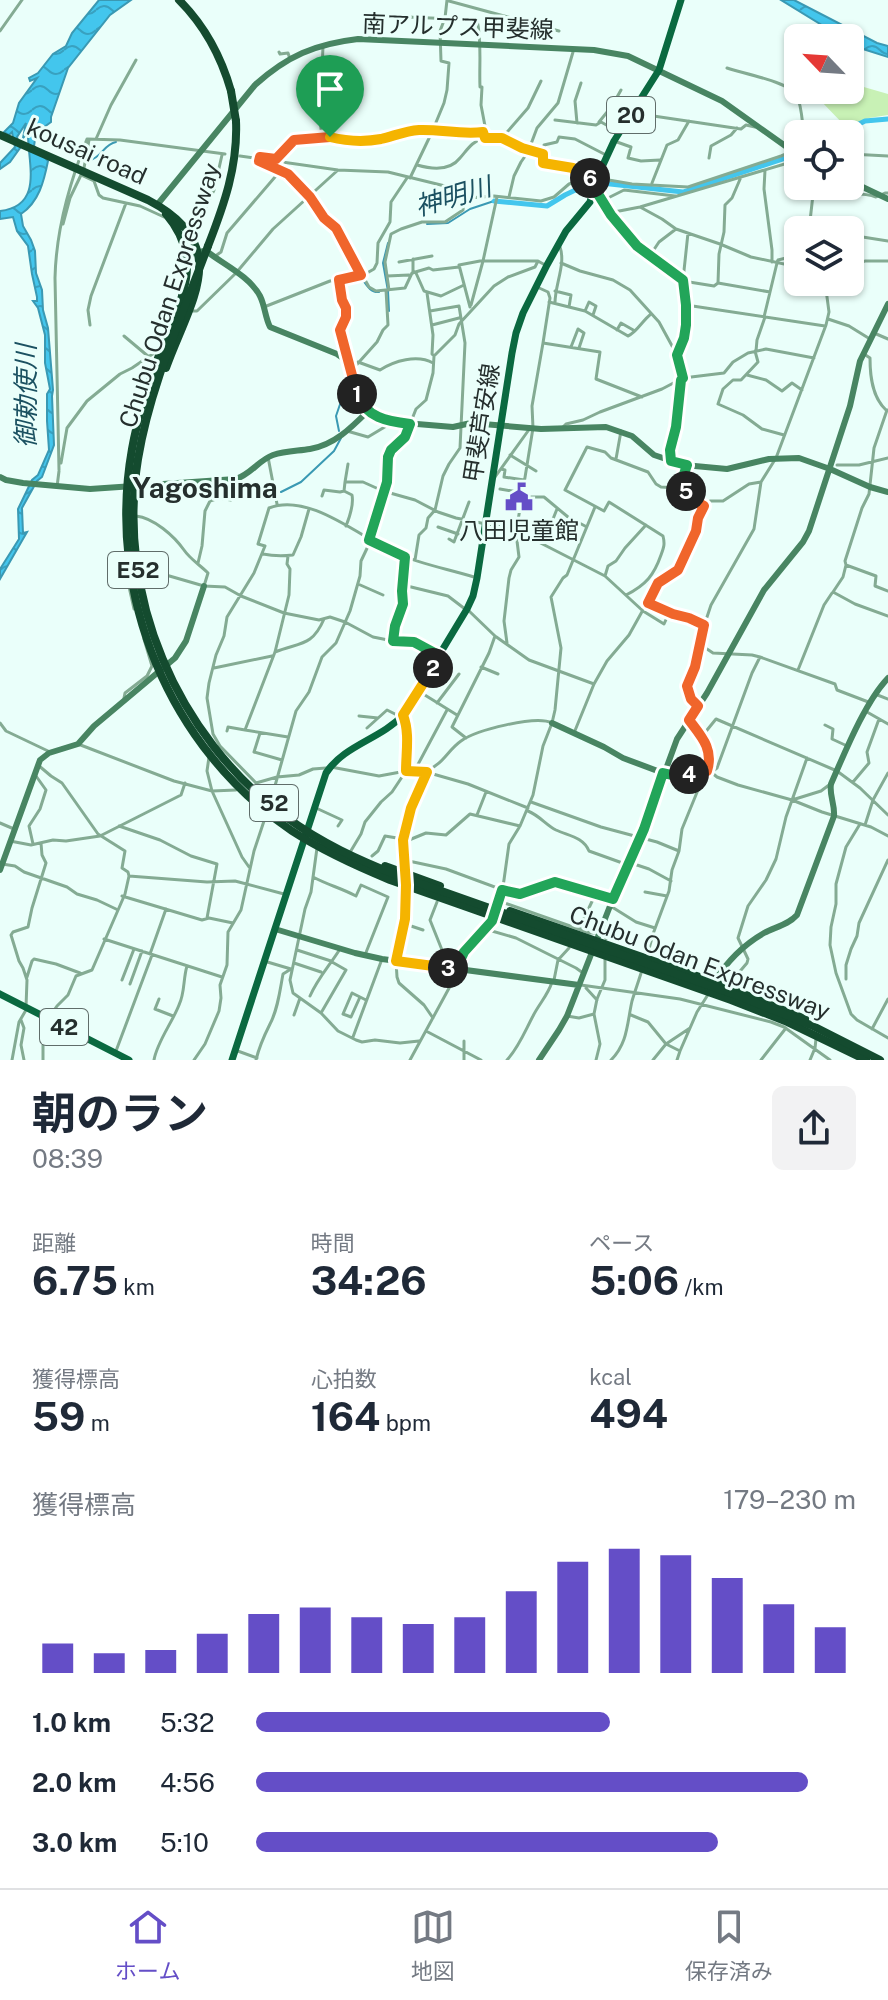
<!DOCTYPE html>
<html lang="ja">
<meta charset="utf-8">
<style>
:root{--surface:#fff;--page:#f2f2f3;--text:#1f2937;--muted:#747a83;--line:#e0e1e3;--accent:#644ec7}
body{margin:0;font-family:"Public Sans","Noto Sans JP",sans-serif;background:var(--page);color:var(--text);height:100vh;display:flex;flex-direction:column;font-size:30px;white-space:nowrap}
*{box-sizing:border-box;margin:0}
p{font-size:26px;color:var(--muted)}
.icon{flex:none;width:44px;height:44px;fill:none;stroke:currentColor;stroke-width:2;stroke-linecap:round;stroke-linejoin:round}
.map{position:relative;height:1060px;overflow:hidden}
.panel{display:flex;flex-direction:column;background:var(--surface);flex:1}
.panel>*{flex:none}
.needle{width:52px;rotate:295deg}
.buttons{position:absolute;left:784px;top:24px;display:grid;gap:16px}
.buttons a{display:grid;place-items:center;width:80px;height:80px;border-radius:12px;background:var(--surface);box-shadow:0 2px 6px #0004;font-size:40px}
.pin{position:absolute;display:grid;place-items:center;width:68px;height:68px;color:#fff;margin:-82px -34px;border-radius:50% 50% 50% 0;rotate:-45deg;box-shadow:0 0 8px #0007}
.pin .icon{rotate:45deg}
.km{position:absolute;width:40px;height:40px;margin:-20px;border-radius:50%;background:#222;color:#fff;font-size:22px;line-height:40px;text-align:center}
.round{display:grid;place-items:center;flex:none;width:84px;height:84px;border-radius:12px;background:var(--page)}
.headline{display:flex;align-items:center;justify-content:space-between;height:136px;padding:0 32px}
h1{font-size:44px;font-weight:700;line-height:60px}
.stats{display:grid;grid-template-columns:repeat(3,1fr);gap:12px;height:136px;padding:8px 32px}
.stats div{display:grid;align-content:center}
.stats b{font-size:40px;font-weight:700}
.stats small{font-size:22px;font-weight:400}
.stats p{font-size:22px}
.chart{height:224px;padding:16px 32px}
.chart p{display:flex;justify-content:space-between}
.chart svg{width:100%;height:144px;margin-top:8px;stroke:var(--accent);stroke-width:6}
ul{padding:0 32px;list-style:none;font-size:26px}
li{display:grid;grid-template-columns:128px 96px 1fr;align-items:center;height:60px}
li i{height:20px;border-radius:10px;background:var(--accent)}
.dock{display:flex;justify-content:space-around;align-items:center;height:112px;border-top:2px solid var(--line);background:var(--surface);font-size:22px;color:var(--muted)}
.dock a{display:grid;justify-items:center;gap:4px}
.dock .current{color:var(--accent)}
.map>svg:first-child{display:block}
</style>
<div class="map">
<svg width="888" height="1060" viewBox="0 0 888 1060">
<defs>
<pattern id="water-waves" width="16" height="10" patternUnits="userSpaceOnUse" patternTransform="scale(2)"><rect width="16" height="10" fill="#43c6ed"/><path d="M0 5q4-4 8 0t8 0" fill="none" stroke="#38a1c0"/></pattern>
</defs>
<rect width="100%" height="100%" fill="#eafffa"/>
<path fill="#c8f1b5" d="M850 83 888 94V115L869 118 846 127 819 99 817 90H850Z"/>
<path fill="url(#water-waves)" stroke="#3a99b3" stroke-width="2" d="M99 0H131L110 15 68 68 51 117V122L36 133 34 146 48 161C44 181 39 202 21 214L23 226 31 240 35 251 36 273 42 290 43 310 48 328 53 390 52 396 54 445 42 477 37 481 22 508 23 533 27 532 0 579V569L19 539 18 509 32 480 38 475 49 450 47 421V394L50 389 45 363V335L38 308 33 301H37V297L32 274 28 246 17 231 13 217 0 219V211C45 206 27 161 28 132L23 138 26 123 17 137 20 148 10 162 0 169V163L15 147 12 132 9 135 4 132 13 123 19 103 37 78 30 81 29 78 38 73 53 54 66 46 72 33Z
M781 0H794L877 43 888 46V57L863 49 850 42V38H843Z"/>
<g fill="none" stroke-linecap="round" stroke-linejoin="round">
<path stroke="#3a99b3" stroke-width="2" d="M90 160C101 158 104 144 116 142
M427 224 448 223 470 209 494 201
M388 243 383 263 388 291 389 311
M361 277C366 284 370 293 379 292
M339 431 336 416 348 381
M281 492 301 482 334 451 341 438"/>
<path stroke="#43c6ed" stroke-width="5" d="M839 134 865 121 888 119
M494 201 547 206 565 195 592 182 683 192 798 154"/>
<path stroke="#84ab93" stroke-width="3" d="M449 1 559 31
M384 16 477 20C482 41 479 65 480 87
M0 31 22 0
M279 52 280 54 288 53 290 59
M727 68C741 73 791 82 797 96 802 107 802 122 804 134
M482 87 481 105 485 126 483 132 485 138H502L522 148 543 154
M634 111 640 114 741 129 746 125 755 127
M555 120 596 125 601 122 619 132
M599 122 612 106 621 90
M577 123 575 101 581 83
M322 138 320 119 323 46
M502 138 528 108 541 81
M96 139 111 105 136 60
M617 142 631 147 628 158 641 161 660 160
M850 154 888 156
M240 156 338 170 388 172 445 186 452 193 468 198 494 196 541 201 554 197 569 184 585 179 597 178 632 184 688 187 781 156 791 152 798 146
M260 157 259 161 288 174 310 197 324 218 336 228 369 287 376 291 405 288 412 273 429 268 433 270 459 267
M709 158 711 146 731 135 737 128
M277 159 294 140 330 137 350 141 378 139 406 132 423 130 468 134 483 132
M417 165C431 169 450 171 460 158 468 149 472 141 485 138
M84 168 89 140
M765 170 764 189 772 250V262
M741 177 732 198 725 205 724 232 719 254 718 283 770 292
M410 178 432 132 444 103 447 90 449 63 441 61 440 31 445 18 447 0
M585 179 578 176 573 168 543 163 544 145 557 142 559 137 575 139 606 155
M652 183 667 145 678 140 689 121
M822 186C837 198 858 190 876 197L885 193H888
M593 192 598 194 611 215 637 246 679 276C689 290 688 317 685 334 684 340 679 346 677 352 676 360 681 371 683 378
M509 197 514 176 521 162 528 152 537 128 558 103 573 52 572 49
M602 201 624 190 675 196
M640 207 662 219 676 229 720 244 751 257 798 267
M609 213 640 207 798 160
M63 224 70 198 81 175 94 181 99 195 103 198 140 206 164 217
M812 230 810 221 814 186
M193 233 214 190 222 155
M850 235 888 241
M651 254 659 242 676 229
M214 257 221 252 227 233 281 170
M399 262 432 256
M561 263 580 271 613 280 630 290 659 322 677 355
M777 263 778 260 798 255
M850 268 865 261H888
M413 273V259
M416 273 424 291 441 296 464 285
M387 276 409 275
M339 280 342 300 346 308V317L340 330 347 361
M683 280 688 233
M683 281 714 286 718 283
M537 287 548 292 550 298 543 343
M389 290 385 262 391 234 401 229 422 222H445L463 210 464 197
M555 291 571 295 569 307
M427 293 433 335 432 354 434 356
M549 302 585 311 628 336C636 333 643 320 651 314
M555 303C555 284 566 264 560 247
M471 305 483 261 497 197
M686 305 825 326
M264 307 330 281 341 280 367 273 374 269 377 263 378 243 390 222 391 202 407 178
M470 307 459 265 480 261H538L545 265
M190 311H197L236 273 273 229 338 170
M585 311 589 302 596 306 593 315
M764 317 777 263
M828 319 849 326 870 339
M90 325 88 310 91 296 126 203
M432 325 459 318
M617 330 621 323 635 331
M874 333 888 339
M124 336 149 357
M162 336 168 322 169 323
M571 347 578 329 584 333 579 348
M755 351 758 362 741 380H733L723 389 718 404 743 415 762 429 784 435
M756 351 757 340 765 317
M864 354 870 358C870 376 872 397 886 410
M358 362 380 370C394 361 417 354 433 363
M351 371 377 342 383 330 388 325 386 290
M747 375 766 380 782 391 792 383 802 390
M887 410 874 448 869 494 862 508 845 561 846 565 876 576 875 586 888 591
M562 428 566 424 583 420 600 412 662 389 683 378 724 373 733 362 748 353 766 349 814 358
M347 431 368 437 393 422
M510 455 536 471
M268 457 277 504
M616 459 621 431
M671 459 670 450 676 427 681 380
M61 463 67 428 87 401 120 374 132 368 157 351
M837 465H859L888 458
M501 469 505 470 504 477 524 480
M59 470 55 278C56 230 69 184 87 139L120 140 225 154
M495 477 528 431
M345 482 348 464
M57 487 59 471
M681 487 686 491 689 498 702 503 704 506
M500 489 523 493
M322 496 324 490 340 492 344 491
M522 497H544L568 517 585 526
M136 516C154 518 174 536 184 550 190 559 200 565 208 573L204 586
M346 526C350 516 354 505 352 495L344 491 345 482H363L383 491 415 500 438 512 456 518 516 530 523 534 605 576 643 611 664 624 669 613
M438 527 458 534
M546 528 549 529 557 509
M449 539 454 542 469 502
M263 554C273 556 283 556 293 555L301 537 309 509
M415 560 419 535 426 528 428 518 435 510 443 476 449 464 460 448 465 343 459 306 430 311
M198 563 202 546 205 511 210 501 219 498 231 500 239 492 274 494
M846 565 843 577 833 592 855 604 888 616
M125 569 134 609
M677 570 696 531 698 518 706 503 710 501H723L749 484 761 482
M166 575 204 586 225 587 241 596 284 613 319 620 330 617 345 622 373 637 393 641 414 642 437 654
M605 576 608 566 616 561 625 548 646 525
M358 584 383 595
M403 585 448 596 465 609
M626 595C646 585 654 575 661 555 664 547 665 544 663 536L609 502 604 511 565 490 587 447 605 452 611 458 648 472 656 484 661 487 677 488 683 482 687 465
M649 603 673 614 689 618 704 625
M468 610 495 636 529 660 594 684
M393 641 395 626 403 604 402 591 405 557
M507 643 504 621 509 578 511 570 519 557 516 533 533 428 532 406 543 343 600 352 596 379 642 397
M701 645 713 653 752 655 760 657 835 684 837 690 871 703
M275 652C300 642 312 647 324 619
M481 667 498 674
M214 668 272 656
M798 670 824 605 832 593
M420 692 457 715
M875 694 888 699
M124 698 125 693 147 676 152 666 144 639
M437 703 459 674
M697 705 689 695 687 686 695 667 706 620 711 605 754 529 761 482 776 458 826 325 829 312 825 282
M867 712 888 724
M359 716 378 718
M0 723 6 731 48 751
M825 725 833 729 832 739 845 745
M367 728 387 710 399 716
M245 730 288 737
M227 731 228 727 245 730 275 652 289 595 290 569 287 564 288 556
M260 733 254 752 282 760
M574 733 594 684 607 661 629 635 658 583 678 570
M703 735 716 719 837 771 860 788 888 815
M466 738 452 727 489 653 495 636
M78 744 174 781 212 791 236 790
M209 757 207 771 212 791 242 857 249 867
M38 765 51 776 62 783 98 834 125 851 122 868 128 872 129 876 125 894 92 970 76 976 68 995 57 1006 48 1019
M331 767 379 776 406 771 426 772 468 784 528 808
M326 768 313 769 299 775 277 777 256 783 220 746 213 734 207 698 209 683 216 655 224 636 227 617 254 573 265 546 258 544 269 508C309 492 360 537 395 553 420 564 448 569 474 577
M415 770 447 710
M428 770C444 763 448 750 461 741 476 730 536 715 552 723
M713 771 717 768 752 673 760 657
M667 774 676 776 688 775 697 770 711 772 717 777 738 785 792 800 822 812 871 827 888 836
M853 782 869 763 867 752 879 719
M271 800 296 711 309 692 322 657 336 643 350 611 360 576 361 561 370 542 387 482 388 457 391 450 405 437 416 409 426 400 433 373 434 356 455 335 459 324 494 286 508 277 535 267 538 261
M792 800 821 791 829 785
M531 802 601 827 657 842 679 851
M316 808 342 820 338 826
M528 811C540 816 546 825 556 830 569 836 583 837 589 851L628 865H637L649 869 671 881
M477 815 486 792
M0 823 14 829
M860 824 846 847 836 884V904L831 927 830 945 836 973 851 1014 857 1020 888 1038
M865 825 873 800 888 773
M119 826 160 840 191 856 217 864 207 918
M10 841 31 845 53 840 66 841 100 836 181 795 185 783
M33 844 29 826 40 809 46 790 36 776
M317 848 311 892 305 909 290 980 293 993 321 1013 338 1031 356 1040 362 1042 375 1040 400 1043 419 1041
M349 854 361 834 365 822 381 802 392 792 406 771 407 741 404 718
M372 856 378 851 385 836 409 840 426 833 446 835 470 814 520 826
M404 860 446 869 514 894H520L536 890 555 882 613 899
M2 864 15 866 24 872 67 887 77 894 97 900 116 909
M405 870 403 840 411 808 427 772
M129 876 207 882 235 881 284 894
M313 877C328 885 341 888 356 896L361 885 388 897 365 955
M406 889 405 919 396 961 397 977 399 983 424 1005 433 1018
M645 892 667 896
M122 896 202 920 209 918 233 923
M499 901 590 933H598
M437 902 430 920 448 965
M612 907 636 922 655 928
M497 908 502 894 509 844 520 826 533 795 543 746 552 723 555 710 561 648 551 597 563 578 567 575 595 507
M405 924 423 930
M605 925 606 939
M485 929 516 938 576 968 583 973
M579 929 596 893
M104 939 222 977
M297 950 331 961
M150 954 166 909
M647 956 653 934 669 891 672 870 679 851 682 829 709 763 706 744 689 720
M264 961 291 969
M294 963 321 972
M27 977 32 961 34 959 56 964 80 973
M846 979V965L851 949 857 936 859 923 888 860
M122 980 134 949
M554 980 558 960 569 948
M730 983 747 963 748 959 738 938 748 906 766 880 776 859 786 817 807 758
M130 984 142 951
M581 985 680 999 771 1022 784 1027 830 1060
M586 988 597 1000
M310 996C318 978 330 965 340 949
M360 997 351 1017 343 1014 352 993 366 1000
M159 999 155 1009 173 1016
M26 1007 27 980 23 968 19 961 11 935 13 932 28 927 32 908 46 863 42 855 41 843
M790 1012 792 994
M321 1013 346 970 332 962
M294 1015 300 998
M631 1015 648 1022 666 1044 680 1051 677 1060
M567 1016 579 1018 594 1014
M21 1020 24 1028 21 1045 24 1060
M872 1029 888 999
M426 1031 481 1060
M353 1037 382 959
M43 1045V1060
M235 1050 257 1058
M116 1051 152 955
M680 1051 697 1012 709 993
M12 1060 19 1022 26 1010
M154 1060C157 1042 172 1023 179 1005 185 993 183 979 187 966
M194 1060 205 1044 219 1011 221 998 220 985 227 965 228 932 241 910 254 851 266 815
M256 1060C259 1047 264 1036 270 1024 278 1009 280 990 283 974L291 969
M410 1060 454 979 464 952 493 919
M464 1060V1041
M507 1060C519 1047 525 1031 533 1016 539 1004 548 995 552 982
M596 1060 600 1044 594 1014 597 999 605 980V959
M611 1060C628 1043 627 1023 632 1001 635 991 639 980 642 970
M653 1060 666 1044 690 1028
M761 1060 786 1028
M810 1060 815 1048 816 1039"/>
<path stroke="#488562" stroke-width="6" d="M850 181 888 199
M157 205 255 85C287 56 315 44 358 39L594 50 628 56 722 101 798 155
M186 255 204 251 209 253C225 265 250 277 260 296 265 306 265 317 270 327L337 354 347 361 356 394 363 407 378 417 393 422 453 427 471 423 483 424 541 429 606 427 632 436 654 455 684 465 727 469 769 459 799 458 830 469 870 487 888 492
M0 477 6 480 23 483 90 489 236 479C251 474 259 460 273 455 285 451 298 451 310 449 334 445 351 428 368 411
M552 723 604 747 623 758 663 773
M0 870 40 760 49 753 78 744 94 726 175 658 186 641 204 586
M275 929 355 953 382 959 579 985
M714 982C726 963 743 945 764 933 775 927 788 925 797 915L834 816C835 804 829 795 831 784 845 752 865 702 888 678
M539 1060 559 1030 567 1016 610 906 644 829 677 739 707 693 764 590 803 542 809 531 850 406 860 361 888 304"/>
<path stroke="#0a6940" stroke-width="7" d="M0 994 129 1060
M232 1060 326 773C344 745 381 739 403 715L467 609 473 596 477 578 512 353 516 333 523 313 547 265 566 231 590 202 596 180 614 141 659 70 681 0"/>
<path stroke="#144b2f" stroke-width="8" d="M179 0C205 26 221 56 231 91
M0 135 148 200C235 245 190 301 166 368
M166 214C177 227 186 245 187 263 188 293 171 323 161 350 149 382 138 415 132 449 106 595 169 748 292 831 323 851 356 866 390 880L731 1000 785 1021 866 1060
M208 246C224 205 238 166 236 121
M385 866 440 886
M510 911 714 982 805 1019"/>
<path stroke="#144b2f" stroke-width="8" d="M231 91 236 121
M208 246C182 316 150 386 138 459 116 595 176 736 286 817 321 843 359 860 399 876L739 996 813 1026 880 1060"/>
</g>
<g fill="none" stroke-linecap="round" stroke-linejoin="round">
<defs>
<path id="split-1" d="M330 137 294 140 276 159 260 157 259 161 288 174 310 197 324 218 336 228 361 275 339 280 342 300 346 308V317L340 330 357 394"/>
<path id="split-2" d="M357 394C366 418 387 421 410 424L405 437 391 450 388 457 387 482 369 540 405 557 402 591 403 604 395 626 393 641 414 642 440 656 433 668"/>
<path id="split-3" d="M433 668 403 715C410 733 406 753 406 771L427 772 411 808 403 840 406 885 405 919 396 961 448 968"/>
<path id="split-4" d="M448 968 456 969 464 952 492 921 502 890 520 894 555 882 613 899 644 829 663 773 676 776 689 774"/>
<path id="split-5" d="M686 491 689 498 704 506 698 518 696 531 678 570 658 583 648 603 673 614 689 618 704 625 695 667 687 686 691 699 698 706 689 720C701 736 714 749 707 771L697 770 689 774"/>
<path id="split-6" d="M590 178H597L593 192 598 194 611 215 637 246 683 280 686 305V325L684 338 677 355 683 378 681 380 676 427 670 450 671 461 687 465 680 486 686 491"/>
<path id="split-7" d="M330 137C346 141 365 142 381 139 394 136 405 131 419 130 440 129 461 135 483 132L485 138H502L522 148 543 154V163L573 168 578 176 590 178"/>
</defs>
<use href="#split-1" stroke="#fff" stroke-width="16"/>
<use href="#split-2" stroke="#fff" stroke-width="16"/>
<use href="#split-3" stroke="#fff" stroke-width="16"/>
<use href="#split-4" stroke="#fff" stroke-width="16"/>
<use href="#split-5" stroke="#fff" stroke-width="16"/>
<use href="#split-6" stroke="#fff" stroke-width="16"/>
<use href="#split-7" stroke="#fff" stroke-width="16"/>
<use href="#split-1" stroke="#f0652b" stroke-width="10"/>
<use href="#split-2" stroke="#22a559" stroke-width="10"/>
<use href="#split-3" stroke="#f5b400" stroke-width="10"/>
<use href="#split-4" stroke="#22a559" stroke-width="10"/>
<use href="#split-5" stroke="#f0652b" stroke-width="10"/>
<use href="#split-6" stroke="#22a559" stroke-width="10"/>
<use href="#split-7" stroke="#f5b400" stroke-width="10"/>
</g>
<defs>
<symbol id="civic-bare" viewBox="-9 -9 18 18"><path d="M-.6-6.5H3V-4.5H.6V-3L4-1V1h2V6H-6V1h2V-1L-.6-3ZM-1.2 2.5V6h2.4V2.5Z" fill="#644ec7" stroke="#eafffa" stroke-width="2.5" paint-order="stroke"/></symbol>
</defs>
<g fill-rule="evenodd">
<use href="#civic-bare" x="499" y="477" width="40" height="40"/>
</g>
<g text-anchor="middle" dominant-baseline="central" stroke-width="6" stroke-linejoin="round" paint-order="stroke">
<g fill="#eafffa" stroke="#606d6a" stroke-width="2">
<rect x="607" y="97" width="48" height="36" rx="6"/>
<rect x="108" y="552" width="60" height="36" rx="6"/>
<rect x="250" y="785" width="48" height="36" rx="6"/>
<rect x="40" y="1009" width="48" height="36" rx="6"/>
</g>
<g font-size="22" font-weight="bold" fill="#252f2d">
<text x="631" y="115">20</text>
<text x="138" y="570">E52</text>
<text x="274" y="803">52</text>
<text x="64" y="1027">42</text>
</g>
<g font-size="24" fill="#252f2d" stroke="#eafffa">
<text transform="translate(458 26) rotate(2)">南アルプス甲斐線</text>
<text transform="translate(87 151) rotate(24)">kousai road</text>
<text transform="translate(169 295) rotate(-72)">Chubu Odan Expressway</text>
<text transform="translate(481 423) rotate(-81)">甲斐芦安線</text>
<text transform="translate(700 962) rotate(21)">Chubu Odan Expressway</text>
</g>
<g font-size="24" fill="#252f2d" stroke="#eafffa">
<text x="519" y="530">八田児童館</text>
</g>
<g font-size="26" font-style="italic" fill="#1b5161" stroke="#eafffa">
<text transform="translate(453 196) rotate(-16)">神明川</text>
<text transform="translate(25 396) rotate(-90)">御勅使川</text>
</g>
<g font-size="28" font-weight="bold" fill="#252f2d" stroke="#eafffa">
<text x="205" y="487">Yagoshima</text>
</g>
</g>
</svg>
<div class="buttons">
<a><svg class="needle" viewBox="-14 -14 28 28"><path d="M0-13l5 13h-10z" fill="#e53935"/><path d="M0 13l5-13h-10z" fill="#747a83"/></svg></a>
<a><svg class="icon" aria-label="locate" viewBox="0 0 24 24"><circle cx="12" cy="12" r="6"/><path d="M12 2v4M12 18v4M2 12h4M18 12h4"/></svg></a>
<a><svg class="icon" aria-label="layers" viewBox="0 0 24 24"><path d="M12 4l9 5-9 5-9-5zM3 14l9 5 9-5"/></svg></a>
</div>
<div class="pin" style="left:330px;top:137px;background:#1e9e55"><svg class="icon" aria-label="arrive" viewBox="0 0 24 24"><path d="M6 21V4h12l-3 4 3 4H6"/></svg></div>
<b class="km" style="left:357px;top:394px">1</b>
<b class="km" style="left:433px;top:668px">2</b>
<b class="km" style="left:448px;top:968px">3</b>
<b class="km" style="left:689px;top:774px">4</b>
<b class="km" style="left:686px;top:491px">5</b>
<b class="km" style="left:590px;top:178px">6</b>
</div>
<section class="panel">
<div class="headline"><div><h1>朝のラン</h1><p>08:39</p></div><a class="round"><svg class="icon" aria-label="share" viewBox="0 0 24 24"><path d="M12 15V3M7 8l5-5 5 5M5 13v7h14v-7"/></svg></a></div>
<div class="stats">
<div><p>距離</p><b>6.75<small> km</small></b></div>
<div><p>時間</p><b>34:26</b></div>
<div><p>ペース</p><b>5:06<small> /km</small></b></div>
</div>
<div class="stats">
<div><p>獲得標高</p><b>59<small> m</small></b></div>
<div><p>心拍数</p><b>164<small> bpm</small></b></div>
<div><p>kcal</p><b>494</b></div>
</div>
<div class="chart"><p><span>獲得標高</span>179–230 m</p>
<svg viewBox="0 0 160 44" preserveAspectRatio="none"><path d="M5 44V35M15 44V38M25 44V37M35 44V32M45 44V26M55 44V24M65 44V27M75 44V29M85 44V27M95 44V19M105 44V10M115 44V6M125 44V8M135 44V15M145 44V23M155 44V30"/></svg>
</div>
<ul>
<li><b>1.0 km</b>5:32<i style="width:59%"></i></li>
<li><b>2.0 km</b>4:56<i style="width:92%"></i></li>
<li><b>3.0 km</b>5:10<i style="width:77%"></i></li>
</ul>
</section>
<nav class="dock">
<a class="current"><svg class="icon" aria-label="home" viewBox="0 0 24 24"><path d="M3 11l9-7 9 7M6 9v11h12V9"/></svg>ホーム</a>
<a><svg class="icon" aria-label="map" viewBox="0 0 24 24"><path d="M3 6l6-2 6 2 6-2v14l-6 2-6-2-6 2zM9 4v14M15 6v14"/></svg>地図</a>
<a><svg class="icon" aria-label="saved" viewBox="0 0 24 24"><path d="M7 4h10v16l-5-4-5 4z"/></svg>保存済み</a>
</nav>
